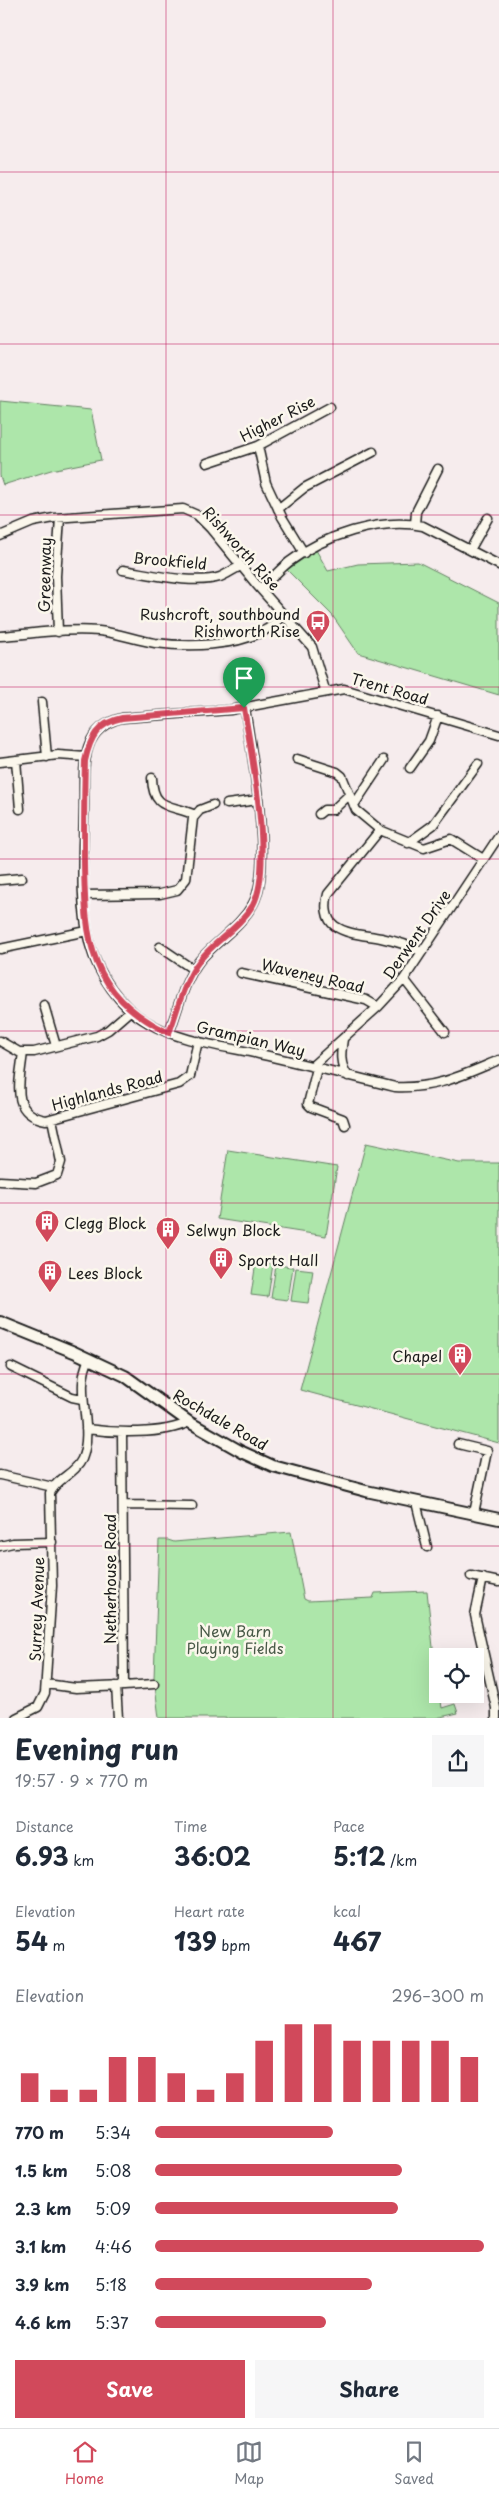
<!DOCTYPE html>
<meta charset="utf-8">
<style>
:root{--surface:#fff;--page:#f6f6f7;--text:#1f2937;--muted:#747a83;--line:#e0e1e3;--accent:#d1495b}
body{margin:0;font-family:"Playpen Sans",sans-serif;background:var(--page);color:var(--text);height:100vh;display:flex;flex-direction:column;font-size:19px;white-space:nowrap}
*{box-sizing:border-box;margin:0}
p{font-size:16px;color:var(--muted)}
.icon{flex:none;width:28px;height:28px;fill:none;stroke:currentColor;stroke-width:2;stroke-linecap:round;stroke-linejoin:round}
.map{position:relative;height:1718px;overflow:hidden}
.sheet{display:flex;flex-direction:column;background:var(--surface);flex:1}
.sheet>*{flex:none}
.fabs{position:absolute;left:429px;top:1648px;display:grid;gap:10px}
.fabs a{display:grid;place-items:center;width:55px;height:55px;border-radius:0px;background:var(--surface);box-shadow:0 5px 20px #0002;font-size:25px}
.pin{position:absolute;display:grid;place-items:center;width:42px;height:42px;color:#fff;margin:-51px -21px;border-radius:50% 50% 50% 0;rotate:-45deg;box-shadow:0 0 5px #0007}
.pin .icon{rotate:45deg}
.round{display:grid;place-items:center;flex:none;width:52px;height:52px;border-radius:0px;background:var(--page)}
.summary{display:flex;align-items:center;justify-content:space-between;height:85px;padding:0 15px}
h1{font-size:28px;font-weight:700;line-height:38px}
.stats{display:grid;grid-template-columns:repeat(3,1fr);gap:8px;height:85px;padding:5px 15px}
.stats div{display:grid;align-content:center}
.stats b{font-size:25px;font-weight:700}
.stats small{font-size:14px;font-weight:400}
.stats p{font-size:14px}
.chart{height:140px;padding:10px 15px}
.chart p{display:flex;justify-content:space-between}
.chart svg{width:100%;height:90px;margin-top:5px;stroke:var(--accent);stroke-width:6}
.cta{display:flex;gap:10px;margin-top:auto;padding:10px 15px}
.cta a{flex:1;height:58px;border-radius:0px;background:var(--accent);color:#fff;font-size:20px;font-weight:700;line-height:58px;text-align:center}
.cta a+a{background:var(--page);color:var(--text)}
ul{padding:0 15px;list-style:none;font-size:16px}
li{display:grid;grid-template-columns:80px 60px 1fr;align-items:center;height:38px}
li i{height:12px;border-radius:6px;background:var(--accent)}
.menu{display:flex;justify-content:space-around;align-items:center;height:70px;border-top:1px solid var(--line);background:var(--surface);font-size:14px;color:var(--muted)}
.menu a{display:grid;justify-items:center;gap:2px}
.menu .active{color:var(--accent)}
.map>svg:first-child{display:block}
</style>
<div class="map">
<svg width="499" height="1718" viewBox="0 0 499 1718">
<rect width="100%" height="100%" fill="#f6eced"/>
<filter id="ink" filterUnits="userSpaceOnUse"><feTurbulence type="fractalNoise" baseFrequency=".02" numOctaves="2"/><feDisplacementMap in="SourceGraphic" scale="10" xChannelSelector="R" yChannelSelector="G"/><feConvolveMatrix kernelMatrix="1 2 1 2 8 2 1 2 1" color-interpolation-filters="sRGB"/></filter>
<g filter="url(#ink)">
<path fill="#ade6aa" stroke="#648163" d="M0 401 91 410 101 460 51 470 3 485 0 476Z
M316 550 328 571 358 564 418 562 499 603V695L358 653 332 615 287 570Z
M366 1143 459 1163H499V1443L300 1390Z
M228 1150 337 1167 326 1236 217 1219Z
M256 1262 273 1264 268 1297 251 1295Z
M276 1265 293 1267 288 1300 271 1298Z
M296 1268 313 1270 308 1303 291 1301Z
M291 1532 304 1599 308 1601 373 1598 375 1593 427 1591 438 1694H440L442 1708 455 1704 458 1713 436 1718H159L154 1678 159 1540H168L174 1542Z"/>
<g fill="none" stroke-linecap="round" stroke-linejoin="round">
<defs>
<path id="street" d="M258 446 266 483 282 517 304 553
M207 463 258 446 330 407
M278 509 304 488 373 452
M415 524 416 512 438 469
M0 536 33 522 54 518 183 509 197 515 210 528 256 584 312 647 325 690
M470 550 488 518
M123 570C150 574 194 585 220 577 227 574 234 569 241 566
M261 589C270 580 279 570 289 562 323 536 380 517 423 526L499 565
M58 632 56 576 60 518
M0 636C32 634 67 628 99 631 118 633 136 640 155 643 187 647 238 647 267 629 273 626 278 619 284 614
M42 702 47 757
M499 735 344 689 230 710 122 718C80 728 84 766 84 801 84 846 78 901 90 945 98 974 120 1007 147 1022 180 1042 222 1046 259 1054 305 1064 350 1076 395 1087 436 1089 463 1075 499 1060
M297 759 337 772 342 776 356 810 380 830 424 848 451 839 483 859
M16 760 20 809
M0 762 58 755 86 757
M410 768 429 741 438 716
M152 778C153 811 171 804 195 815
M227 804 258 800
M354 805 384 760
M319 814 324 810H333L349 795
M380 830 328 894C325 904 325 919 335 926 348 935 367 935 381 938 395 941 409 945 422 952
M408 843 433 825 478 764
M0 880 22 878
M84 895 160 894 177 890 186 879 193 818 200 810 213 805
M160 947 194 970
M0 949 87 931
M241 973 366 1000 378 1007
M404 979 445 1032
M44 1005 56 1046
M169 1033C178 1009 184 980 200 960 217 940 240 927 253 904 274 866 251 752 245 708
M343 1039C341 1052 339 1064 348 1076
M0 1041 19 1052H34L97 1036 108 1030 131 1010
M23 1052C20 1081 9 1114 46 1120L179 1084 190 1076 198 1041
M312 1066 378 1007 404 979 499 836
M317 1068 308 1104 311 1107 343 1119 345 1125
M0 1181 36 1183 57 1175 61 1162 52 1119
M11 1367 72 1397 82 1399
M86 1429C115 1433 163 1435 189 1422
M458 1444 487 1451 474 1513
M0 1475 53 1487
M416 1502 427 1547
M123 1505 192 1506
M0 1546 13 1543 52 1542
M471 1576 499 1582
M483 1578 475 1615 496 1708V1718
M46 1684 76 1688 124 1686 122 1432
M116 1686 118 1718
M124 1686 154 1684
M16 1718 38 1707 45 1693 52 1586 50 1493C57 1478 75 1474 82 1459 95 1426 73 1391 89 1359"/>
<path id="secondary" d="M0 1322 74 1352 125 1376 189 1422 242 1452 273 1466 366 1491 499 1519"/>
</defs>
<use href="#street" stroke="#1c1c1c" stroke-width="11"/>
<use href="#secondary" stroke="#1c1c1c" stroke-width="14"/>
<use href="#street" stroke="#fbf7ec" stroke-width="8"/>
<use href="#secondary" stroke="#fbf7ec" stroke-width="10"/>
</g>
</g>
<g fill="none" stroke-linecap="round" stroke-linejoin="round" filter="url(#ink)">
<defs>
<path id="route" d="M244 708C251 752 274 867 253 905 240 927 216 940 200 960 184 980 178 1009 169 1033 89 994 85 941 84 861 84 828 84 795 85 761 90 738 97 723 122 718Z"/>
</defs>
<use href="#route" stroke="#fff" stroke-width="10"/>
<use href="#route" stroke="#d1495b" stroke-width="6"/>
</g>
<path fill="none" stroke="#c2185b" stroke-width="1" stroke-opacity="0.55" d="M166 0V1718M333 0V1718M0 172H499M0 344H499M0 515H499M0 687H499M0 859H499M0 1031H499M0 1203H499M0 1374H499M0 1546H499"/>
<defs>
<symbol id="bus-pin" viewBox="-11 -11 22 30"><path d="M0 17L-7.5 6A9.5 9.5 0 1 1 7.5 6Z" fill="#d1495b" stroke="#fbf7ec"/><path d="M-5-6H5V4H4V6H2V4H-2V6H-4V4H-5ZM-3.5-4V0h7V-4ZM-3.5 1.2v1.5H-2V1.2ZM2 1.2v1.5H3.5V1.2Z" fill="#fff"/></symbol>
<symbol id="building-pin" viewBox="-11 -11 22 30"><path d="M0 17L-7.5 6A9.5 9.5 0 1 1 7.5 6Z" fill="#d1495b" stroke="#fbf7ec"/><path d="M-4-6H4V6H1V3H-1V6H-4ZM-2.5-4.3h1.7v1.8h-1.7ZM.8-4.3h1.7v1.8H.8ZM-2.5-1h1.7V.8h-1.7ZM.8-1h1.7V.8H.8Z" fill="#fff"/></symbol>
</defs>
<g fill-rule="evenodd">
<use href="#bus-pin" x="304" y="608" width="28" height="38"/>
<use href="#building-pin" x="33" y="1208" width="28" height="38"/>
<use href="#building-pin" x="154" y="1215" width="28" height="38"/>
<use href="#building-pin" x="207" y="1245" width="28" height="38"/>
<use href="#building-pin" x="36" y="1258" width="28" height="38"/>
<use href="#building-pin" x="446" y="1341" width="28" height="38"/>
</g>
<g text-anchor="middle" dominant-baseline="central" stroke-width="5" stroke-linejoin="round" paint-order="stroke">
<g font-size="15" fill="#1c1c1c" stroke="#fbf7ec">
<text transform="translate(277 418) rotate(-27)">Higher Rise</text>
<text transform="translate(242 548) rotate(48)">Rishworth Rise</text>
<text transform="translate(170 560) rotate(5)">Brookfield</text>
<text transform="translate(44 575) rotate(-89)">Greenway</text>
<text transform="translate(390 688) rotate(16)">Trent Road</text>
<text transform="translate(416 934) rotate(-55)">Derwent Drive</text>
<text transform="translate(313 975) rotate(13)">Waveney Road</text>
<text transform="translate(251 1038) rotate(13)">Grampian Way</text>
<text transform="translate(107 1090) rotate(-15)">Highlands Road</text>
<text transform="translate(221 1419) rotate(30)">Rochdale Road</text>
<text transform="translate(109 1579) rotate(-90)">Netherhouse Road</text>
<text transform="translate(36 1609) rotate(-88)">Surrey Avenue</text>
</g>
<g font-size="15" fill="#1c1c1c" stroke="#fbf7ec" text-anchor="start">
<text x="300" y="613" text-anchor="end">Rushcroft, southbound<tspan x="300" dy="17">Rishworth Rise</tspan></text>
<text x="64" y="1222">Clegg Block</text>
<text x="186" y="1229">Selwyn Block</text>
<text x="238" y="1259">Sports Hall</text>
<text x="68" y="1272">Lees Block</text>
<text x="442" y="1355" text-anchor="end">Chapel</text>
</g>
<g font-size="15" fill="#485947" stroke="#fbf7ec">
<text x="235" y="1630">New Barn<tspan x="235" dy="17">Playing Fields</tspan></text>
</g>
</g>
</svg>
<div class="fabs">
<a><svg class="icon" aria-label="locate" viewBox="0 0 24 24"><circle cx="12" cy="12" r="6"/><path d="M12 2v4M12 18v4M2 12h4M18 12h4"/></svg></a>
</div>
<div class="pin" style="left:244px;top:708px;background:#1e9e55"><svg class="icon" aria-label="arrive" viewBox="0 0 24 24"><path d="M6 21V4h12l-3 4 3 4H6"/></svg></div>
</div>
<section class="sheet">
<div class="summary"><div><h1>Evening run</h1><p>19:57 · 9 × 770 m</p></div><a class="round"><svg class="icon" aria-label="share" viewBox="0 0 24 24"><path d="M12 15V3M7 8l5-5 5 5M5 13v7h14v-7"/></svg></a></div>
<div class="stats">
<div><p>Distance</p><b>6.93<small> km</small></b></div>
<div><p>Time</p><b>36:02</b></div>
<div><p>Pace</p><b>5:12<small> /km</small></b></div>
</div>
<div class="stats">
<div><p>Elevation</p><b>54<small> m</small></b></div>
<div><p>Heart rate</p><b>139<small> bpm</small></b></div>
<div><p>kcal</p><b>467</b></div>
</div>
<div class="chart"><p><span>Elevation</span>296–300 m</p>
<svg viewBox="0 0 160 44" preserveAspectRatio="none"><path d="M5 44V30M15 44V38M25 44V38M35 44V22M45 44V22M55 44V30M65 44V38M75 44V30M85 44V14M95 44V6M105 44V6M115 44V14M125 44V14M135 44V14M145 44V14M155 44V22"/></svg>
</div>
<ul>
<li><b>770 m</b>5:34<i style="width:54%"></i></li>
<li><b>1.5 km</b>5:08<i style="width:75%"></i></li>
<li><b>2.3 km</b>5:09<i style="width:74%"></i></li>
<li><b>3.1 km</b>4:46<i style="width:100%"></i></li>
<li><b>3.9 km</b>5:18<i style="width:66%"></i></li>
<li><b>4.6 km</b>5:37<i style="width:52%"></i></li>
</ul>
<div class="cta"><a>Save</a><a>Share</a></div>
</section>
<nav class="menu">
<a class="active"><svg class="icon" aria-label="home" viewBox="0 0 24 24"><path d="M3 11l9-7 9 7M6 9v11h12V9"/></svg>Home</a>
<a><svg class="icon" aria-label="map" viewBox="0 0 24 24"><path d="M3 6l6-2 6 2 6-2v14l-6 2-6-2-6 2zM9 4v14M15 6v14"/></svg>Map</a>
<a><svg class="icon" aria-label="saved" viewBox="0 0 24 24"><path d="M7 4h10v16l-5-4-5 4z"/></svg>Saved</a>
</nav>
